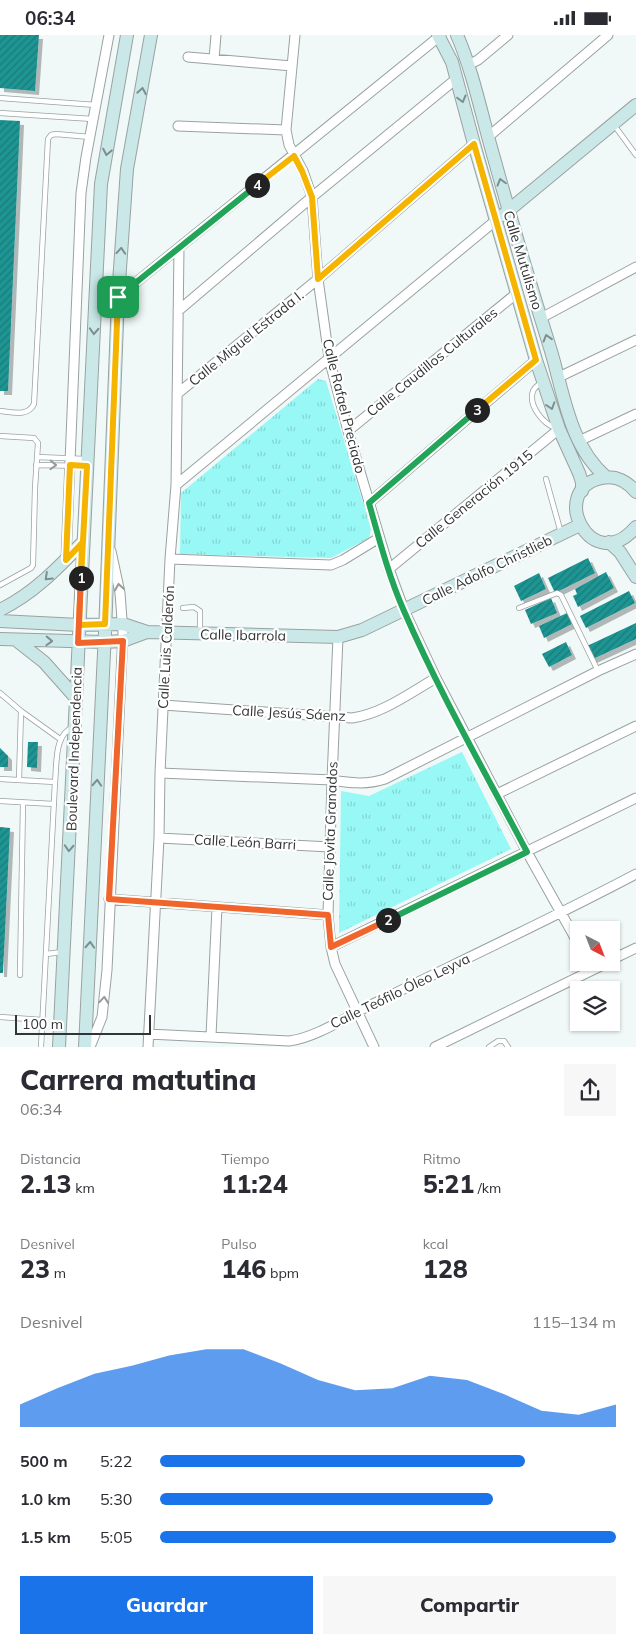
<!DOCTYPE html>
<html lang="es">
<meta charset="utf-8">
<style>
:root{--surface:#fff;--page:#f7f7f7;--text:#2b2b33;--muted:#7c7c81;--accent:#1a73e8}
body{margin:0;font-family:Mulish,sans-serif;background:var(--page);color:var(--text);height:100vh;display:flex;flex-direction:column;font-size:19px;white-space:nowrap}
*{box-sizing:border-box;margin:0}
p{font-size:16px;color:var(--muted)}
.icon{flex:none;width:28px;height:28px;fill:none;stroke:currentColor;stroke-width:2;stroke-linecap:round;stroke-linejoin:round}
.map{position:relative;height:1012px;overflow:hidden}
.panel{display:flex;flex-direction:column;background:var(--surface);flex:1}
.panel>*{flex:none}
.needle{width:32px;rotate:138deg}
.buttons{position:absolute;left:570px;top:886px;display:grid;gap:10px}
.buttons a{display:grid;place-items:center;width:50px;height:50px;border-radius:0px;background:var(--surface);box-shadow:0 1px 4px #0004;font-size:25px}
.scale{position:absolute;left:15px;bottom:12px;width:136px;box-sizing:border-box;padding-left:5px;border:2px solid #323535;border-top:0;font-size:14px;line-height:18px;white-space:nowrap;color:#323535;-webkit-text-stroke:4px #fff;paint-order:stroke}
.pin{position:absolute;display:grid;place-items:center;width:42px;height:42px;color:#fff;margin:-21px;border-radius:10px;box-shadow:0 2px 8px #0006}
.km{position:absolute;width:25px;height:25px;margin:-12px;border-radius:50%;background:#222;color:#fff;font-size:14px;line-height:25px;text-align:center}
.round{display:grid;place-items:center;flex:none;width:52px;height:52px;border-radius:0px;background:var(--page)}
.summary{display:flex;align-items:center;justify-content:space-between;height:85px;padding:0 20px}
h1{font-size:28px;font-weight:800;line-height:38px}
.stats{display:grid;grid-template-columns:repeat(3,1fr);gap:8px;height:85px;padding:5px 20px}
.stats div{display:grid;align-content:center}
.stats b{font-size:25px;font-weight:800}
.stats small{font-size:14px;font-weight:400}
.stats p{font-size:14px}
.chart{height:140px;padding:10px 20px}
.chart p{display:flex;justify-content:space-between}
.chart svg{width:100%;height:90px;margin-top:5px;fill:var(--accent);opacity:.7}
.cta{display:flex;gap:10px;margin-top:auto;padding:10px 20px}
.cta a{flex:1;height:58px;border-radius:0px;background:var(--accent);color:#fff;font-size:20px;font-weight:800;line-height:58px;text-align:center}
.cta a+a{background:var(--page);color:var(--text)}
ul{padding:0 20px;list-style:none;font-size:16px}
li{display:grid;grid-template-columns:80px 60px 1fr;align-items:center;height:38px}
li i{height:12px;border-radius:6px;background:var(--accent)}
.status{display:flex;justify-content:space-between;align-items:center;height:35px;padding:0 25px;background:var(--surface);direction:ltr}
.status svg{height:14px;fill:currentColor}
.map>svg:first-child{display:block}
</style>
<div class="status"><b>06:34</b><svg viewBox="0 0 49 12"><path d="M0 12V9h3v3zM5 12V6h3v6zM10 12V3h3v9zM15 12V0h3v12zM26 1h20v11H26zM47 4h2v5h-2z"/></svg></div>
<div class="map">
<svg width="636" height="1012" viewBox="0 0 636 1012">
<defs>
<pattern id="grass-tufts" width="24" height="20" patternUnits="userSpaceOnUse" patternTransform="scale(1.25)"><rect width="24" height="20" fill="#97f8f5"/><path d="M3 7l-1-3M5 7V3M7 7l1-3M15 17l-1-3M17 17v-4M19 17l1-3" fill="none" stroke="#83d5d3"/></pattern>
<pattern id="building-hatch" width="6" height="6" patternUnits="userSpaceOnUse" patternTransform="scale(1.25)"><rect width="6" height="6" fill="#1e9593"/><path d="M-1 1l2-2M0 6l6-6M5 7l2-2" fill="none" stroke="#1b7a79"/></pattern>
<filter id="shadow"><feDropShadow dx="4" dy="4" stdDeviation="0" flood-color="#0004"/></filter>
</defs>
<rect width="100%" height="100%" fill="#f0f9f8"/>
<path fill="url(#grass-tufts)" d="M318 344 326 346 371 494 369 503 331 523 180 519 181 458Z
M462 717 511 814 339 898 341 756 369 761Z"/>
<path fill="url(#building-hatch)" filter="url(#shadow)" d="M0 0H39L35 56 0 53Z
M0 85 20 86 8 356H0Z
M588 523 595 538 555 558 548 543Z
M606 537 614 553 578 572 573 561 577 559 575 554Z
M539 538 546 554 521 566 514 551Z
M629 556 635 568 586 593 580 581Z
M551 563 557 578 531 589 525 575Z
M567 578 572 589 544 603 539 591Z
M636 588V604L593 624 587 611Z
M566 607 572 620 549 632 542 619Z
M28 707H38L37 733 27 732Z
M0 713 8 721V732H0Z
M0 792 10 793 3 938H0Z"/>
<g fill="none" stroke-linecap="round" stroke-linejoin="round">
<defs>
<path id="lane" d="M0 63 96 70
M0 78 93 84
M614 90 636 120
M542 347C538 350 535 352 533 356 528 371 543 388 555 393
M0 376C12 377 28 382 34 369L48 104 51 100 56 99 90 102
M0 401 34 403 38 408 35 453 33 530 31 533 0 550
M37 422 86 424
M36 430 85 431
M546 444 561 498
M183 573 194 572 200 576V597
M519 573 557 558 561 560 598 636
M0 658 21 676 60 704
M0 744 55 747
M19 745 21 676
M0 766 54 769
M46 919 63 917
M20 940 23 768
M0 982 43 985
M41 1012 55 747C57 729 54 698 74 692
M489 1012 498 1006H504L508 1012"/>
<path id="street" d="M295 0 286 95 289 110 303 136 312 162 318 244 329 323 348 396 389 534 404 575 436 643 527 817 579 910
M188 22 292 31
M214 24 216 0
M468 30 478 25 508 0
M178 91 286 95
M488 102 608 0
M118 262 441 0
M178 276 312 162 456 44
M541 283 636 232
M559 342 636 305
M177 359 318 244 474 109
M348 396 517 258
M579 406 636 379
M176 450 495 186
M369 468 536 325
M170 524 331 530 343 525 379 503
M66 525 81 158 86 122 109 0
M389 534 559 394
M338 602 332 745 328 880 331 912 335 929 374 1012
M163 670 352 683C382 679 410 658 436 643
M160 738 332 745C350 748 367 750 385 744L598 636 636 619
M497 759 636 691
M159 803 330 812
M109 864 328 880
M331 912 636 763
M611 925 636 913
M148 999 289 1006C317 1003 352 978 379 966 465 924 551 884 636 839
M211 1001 217 872
M90 1012 102 982 107 935 123 598 120 558 111 516
M148 1012 159 803 160 738 170 524 176 450 179 213
M435 1012 607 928"/>
<path id="secondary" d="M438 0 452 27 474 109 536 325 559 394 579 438 582 447V456
M457 0C474 39 482 83 494 123 512 188 531 252 551 316 564 360 570 411 606 442
M503 180 636 70
M636 457C628 447 616 440 602 443 546 454 592 544 636 492
M609 507 620 517 636 542
M0 575C33 559 57 534 82 508
M0 586 79 590 123 589 147 597 338 602 362 595 580 490
M0 604 104 607 123 606 147 597
M16 605 44 627 76 663
M59 1012 101 149 127 0
M85 1012 105 597 118 262 127 134 151 0"/>
</defs>
<use href="#lane" stroke="#9aa2a1" stroke-width="6"/>
<use href="#street" stroke="#9aa2a1" stroke-width="11"/>
<use href="#secondary" stroke="#9aa2a1" stroke-width="14"/>
<use href="#lane" stroke="#fff" stroke-width="4.5"/>
<use href="#street" stroke="#fff" stroke-width="9"/>
<use href="#secondary" stroke="#cae8e8" stroke-width="12"/>
</g>
<defs><path id="oneway-chevron" d="M-2-3.5L2.5 0L-2 3.5" fill="none" stroke-width="1.6" stroke-linecap="round" stroke-linejoin="round" transform="scale(1.25)"/></defs>
<g stroke="#7e8e8e">
<use href="#oneway-chevron" transform="translate(142 56) rotate(-80)"/>
<use href="#oneway-chevron" transform="translate(462 64) rotate(75)"/>
<use href="#oneway-chevron" transform="translate(107 117) rotate(101)"/>
<use href="#oneway-chevron" transform="translate(501 147) rotate(-106)"/>
<use href="#oneway-chevron" transform="translate(121 216) rotate(-86)"/>
<use href="#oneway-chevron" transform="translate(94 296) rotate(93)"/>
<use href="#oneway-chevron" transform="translate(547 303) rotate(-107)"/>
<use href="#oneway-chevron" transform="translate(551 371) rotate(72)"/>
<use href="#oneway-chevron" transform="translate(48 542) rotate(137)"/>
<use href="#oneway-chevron" transform="translate(49 606) rotate(2)"/>
<use href="#oneway-chevron" transform="translate(97 748) rotate(-87)"/>
<use href="#oneway-chevron" transform="translate(69 813) rotate(93)"/>
<use href="#oneway-chevron" transform="translate(90 910) rotate(-87)"/>
</g>
<g stroke="#989a9a">
<use href="#oneway-chevron" transform="translate(53 430) rotate(2)"/>
<use href="#oneway-chevron" transform="translate(119 552) rotate(-99)"/>
<use href="#oneway-chevron" transform="translate(104 965) rotate(-85)"/>
</g>
<g fill="none" stroke-linecap="round" stroke-linejoin="round">
<defs>
<path id="split-1" d="M81 543 87 431 70 430 66 525 82 508 79 590 105 589 118 262"/>
<path id="split-2" d="M81 543 78 608 123 606 109 864 328 880 331 912 388 885"/>
<path id="split-3" d="M388 885 527 817C485 737 440 659 404 576 389 542 379 504 369 468L477 375"/>
<path id="split-4" d="M257 150 294 121 302 136 312 162 318 244 474 109 536 325 477 375"/>
<path id="split-5" d="M118 262 257 150"/>
</defs>
<use href="#split-1" stroke="#fff" stroke-width="10"/>
<use href="#split-2" stroke="#fff" stroke-width="10"/>
<use href="#split-3" stroke="#fff" stroke-width="10"/>
<use href="#split-4" stroke="#fff" stroke-width="10"/>
<use href="#split-5" stroke="#fff" stroke-width="10"/>
<use href="#split-1" stroke="#f5b400" stroke-width="6"/>
<use href="#split-2" stroke="#f0652b" stroke-width="6"/>
<use href="#split-3" stroke="#22a559" stroke-width="6"/>
<use href="#split-4" stroke="#f5b400" stroke-width="6"/>
<use href="#split-5" stroke="#22a559" stroke-width="6"/>
</g>
<g text-anchor="middle" dominant-baseline="central" stroke-width="4.5" stroke-linejoin="round" paint-order="stroke">
<g font-size="14" fill="#323535" stroke="#fff">
<text transform="translate(523 225) rotate(73)">Calle Mutulismo</text>
<text transform="translate(246 303) rotate(-39)">Calle Miguel Estrada I.</text>
<text transform="translate(432 327) rotate(-39)">Calle Caudillos Culturales</text>
<text transform="translate(344 371) rotate(76)">Calle Rafael Preciado</text>
<text transform="translate(474 464) rotate(-39)">Calle Generación 1915</text>
<text transform="translate(487 535) rotate(-26)">Calle Adolfo Christlieb</text>
<text transform="translate(243 600) rotate(1)">Calle Ibarrola</text>
<text transform="translate(166 612) rotate(-87)">Calle Luis Calderón</text>
<text transform="translate(289 678) rotate(3)">Calle Jesús Sáenz</text>
<text transform="translate(74 714) rotate(-88)">Boulevard Independencia</text>
<text transform="translate(330 796) rotate(-88)">Calle Jovita Granados</text>
<text transform="translate(245 807) rotate(3)">Calle León Barri</text>
<text transform="translate(400 956) rotate(-26)">Calle Teófilo Óleo Leyva</text>
</g>
</g>
</svg>
<div class="buttons">
<a><svg class="needle" viewBox="-14 -14 28 28"><path d="M0-13l5 13h-10z" fill="#e53935"/><path d="M0 13l5-13h-10z" fill="#7c7c81"/></svg></a>
<a><svg class="icon" aria-label="layers" viewBox="0 0 24 24"><path d="M12 4l9 5-9 5-9-5zM3 14l9 5 9-5"/></svg></a>
</div>
<div class="scale">100 m</div>
<div class="pin" style="left:118px;top:262px;background:#1e9e55"><svg class="icon" aria-label="arrive" viewBox="0 0 24 24"><path d="M6 21V4h12l-3 4 3 4H6"/></svg></div>
<b class="km" style="left:81px;top:543px">1</b>
<b class="km" style="left:388px;top:885px">2</b>
<b class="km" style="left:477px;top:375px">3</b>
<b class="km" style="left:257px;top:150px">4</b>
</div>
<section class="panel">
<div class="summary"><div><h1>Carrera matutina</h1><p>06:34</p></div><a class="round"><svg class="icon" aria-label="share" viewBox="0 0 24 24"><path d="M12 15V3M7 8l5-5 5 5M5 13v7h14v-7"/></svg></a></div>
<div class="stats">
<div><p>Distancia</p><b>2.13<small> km</small></b></div>
<div><p>Tiempo</p><b>11:24</b></div>
<div><p>Ritmo</p><b>5:21<small> /km</small></b></div>
</div>
<div class="stats">
<div><p>Desnivel</p><b>23<small> m</small></b></div>
<div><p>Pulso</p><b>146<small> bpm</small></b></div>
<div><p>kcal</p><b>128</b></div>
</div>
<div class="chart"><p><span>Desnivel</span>115–134 m</p>
<svg viewBox="0 0 160 44" preserveAspectRatio="none"><path d="M0 44V33L10 25L20 18L30 14L40 9L50 6L60 6L70 13L80 21L90 26L100 25L110 19L120 21L130 28L140 36L150 38L160 33V44z"/></svg>
</div>
<ul>
<li><b>500 m</b>5:22<i style="width:80%"></i></li>
<li><b>1.0 km</b>5:30<i style="width:73%"></i></li>
<li><b>1.5 km</b>5:05<i style="width:100%"></i></li>
</ul>
<div class="cta"><a>Guardar</a><a>Compartir</a></div>
</section>
